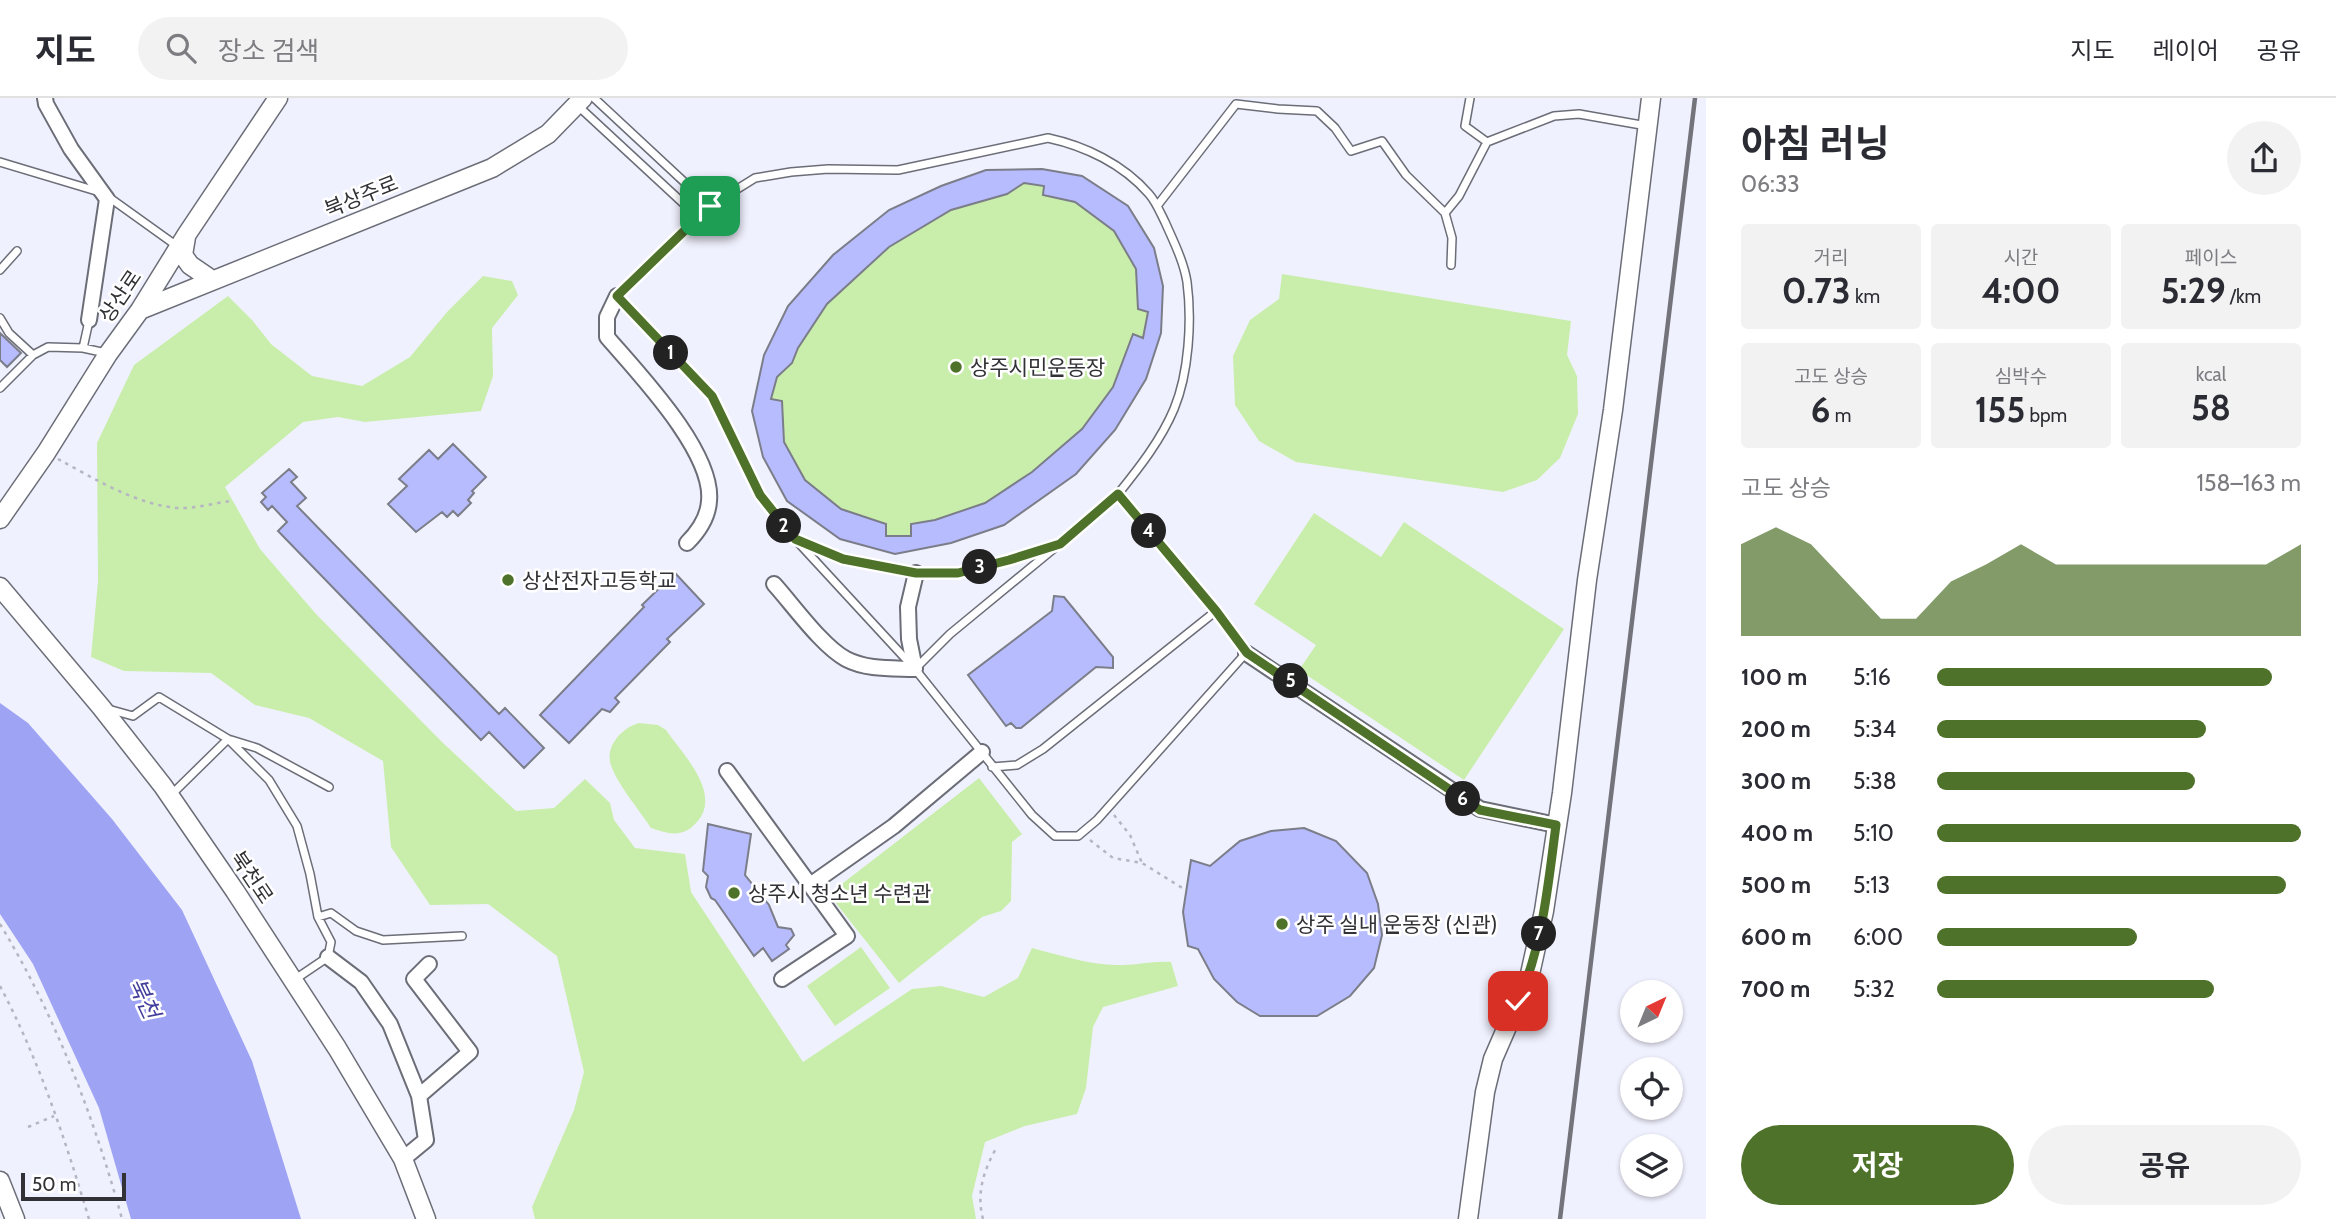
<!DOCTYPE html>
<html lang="ko">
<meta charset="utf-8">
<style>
:root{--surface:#fff;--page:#f2f2f3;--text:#2b2b33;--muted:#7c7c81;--line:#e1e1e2;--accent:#4f722b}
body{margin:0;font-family:Cabin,"Noto Sans KR",sans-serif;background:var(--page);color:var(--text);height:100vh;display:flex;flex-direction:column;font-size:26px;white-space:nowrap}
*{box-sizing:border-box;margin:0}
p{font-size:23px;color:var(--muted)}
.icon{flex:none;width:38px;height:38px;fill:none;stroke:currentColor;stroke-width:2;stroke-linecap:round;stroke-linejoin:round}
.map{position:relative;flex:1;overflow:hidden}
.drawer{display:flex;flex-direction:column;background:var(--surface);width:630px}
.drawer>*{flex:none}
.needle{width:46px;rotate:43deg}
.tools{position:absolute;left:1620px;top:882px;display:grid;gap:14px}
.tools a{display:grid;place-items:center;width:63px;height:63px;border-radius:50%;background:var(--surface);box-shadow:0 2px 5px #0004;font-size:35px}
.scale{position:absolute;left:21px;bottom:18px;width:105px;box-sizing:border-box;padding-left:7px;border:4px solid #313136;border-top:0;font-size:19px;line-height:24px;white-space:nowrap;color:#313136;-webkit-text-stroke:5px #fff;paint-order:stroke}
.pin{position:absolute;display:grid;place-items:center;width:60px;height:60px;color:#fff;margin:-30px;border-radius:14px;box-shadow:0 4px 10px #0006}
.km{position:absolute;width:35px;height:35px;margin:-18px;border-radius:50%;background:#222;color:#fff;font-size:19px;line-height:35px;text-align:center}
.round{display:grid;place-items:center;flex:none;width:74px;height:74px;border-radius:37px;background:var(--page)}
.summary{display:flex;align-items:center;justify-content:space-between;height:119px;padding:0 35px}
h1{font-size:38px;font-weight:700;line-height:52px}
.stats{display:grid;grid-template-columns:repeat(3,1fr);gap:10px;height:119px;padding:7px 35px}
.stats div{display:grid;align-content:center;border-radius:7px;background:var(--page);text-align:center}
.stats b{font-size:35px;font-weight:700}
.stats small{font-size:19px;font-weight:400}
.stats p{font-size:19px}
.chart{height:196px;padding:14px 35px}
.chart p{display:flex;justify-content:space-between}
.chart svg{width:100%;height:126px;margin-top:7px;fill:var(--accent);opacity:.7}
.button{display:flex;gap:14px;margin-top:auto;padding:14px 35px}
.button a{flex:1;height:80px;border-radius:42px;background:var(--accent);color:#fff;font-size:28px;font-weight:700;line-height:80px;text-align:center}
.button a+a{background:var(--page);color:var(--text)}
ul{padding:0 35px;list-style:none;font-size:23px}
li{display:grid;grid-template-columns:112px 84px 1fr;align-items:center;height:52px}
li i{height:18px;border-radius:9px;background:var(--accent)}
header{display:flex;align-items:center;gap:42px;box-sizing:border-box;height:98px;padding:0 35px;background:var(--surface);border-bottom:2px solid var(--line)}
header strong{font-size:33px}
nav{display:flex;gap:38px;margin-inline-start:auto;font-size:24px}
.search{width:490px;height:63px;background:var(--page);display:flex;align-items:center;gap:18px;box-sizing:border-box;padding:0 24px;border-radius:38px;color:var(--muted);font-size:26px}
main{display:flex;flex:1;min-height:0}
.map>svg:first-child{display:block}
</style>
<header>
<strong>지도</strong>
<div class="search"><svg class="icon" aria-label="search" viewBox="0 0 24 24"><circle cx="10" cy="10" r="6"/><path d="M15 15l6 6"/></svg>장소 검색</div>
<nav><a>지도</a><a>레이어</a><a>공유</a></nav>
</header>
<main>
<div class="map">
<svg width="1706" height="1121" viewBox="0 0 1706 1121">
<rect width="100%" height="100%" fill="#f0f1fe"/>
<path fill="#c9eeab" d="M1042 71 1082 78 1128 108 1154 150 1163 188 1161 235 1146 281 1115 332 1076 376 951 445 895 456 840 441 787 403 763 359 752 313 764 257 788 208 833 157 889 112 941 88 986 72Z
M1282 176 1571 223 1567 257 1577 278 1578 316 1560 360 1537 382 1503 394 1296 364 1259 343 1235 307 1233 258 1250 222 1279 201Z
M483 178 512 183 518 197 492 230 493 278 481 313 365 324 338 319 303 324 225 389 260 451 316 516 442 644 516 713 554 710 585 681 610 705 614 722 635 750 685 756 691 794 803 964 912 891 941 888 984 899 1018 880 1032 850C1060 857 1092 868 1121 867 1139 867 1152 863 1171 864L1178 888 1103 909 1093 929 1086 990 1077 1016 1025 1028 985 1044 972 1098 976 1121H535L532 1109 574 1012 584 974 557 858 488 806 430 807 391 749 383 663 309 620 255 607 211 575 124 573 91 559 98 483 97 345 134 267 228 198 252 222 271 246 312 278 362 288 410 259 447 214Z
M1314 415 1381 459 1404 424 1564 531 1464 682 1299 572 1316 547 1254 506Z
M639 625 658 627 666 632C684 658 726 699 693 728 680 740 666 735 651 730 640 713 619 688 612 670 603 650 621 630 639 625Z
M979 680 1022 736 1012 744 1011 803 1001 813 982 819 899 885 835 804 834 792Z
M861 849 890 890 835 928 807 888Z"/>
<path fill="#9ea3f4" d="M0 605 28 625 112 721 182 812 252 963 301 1121H131L99 1010 33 866 0 816Z"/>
<path fill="#b6bcfe" stroke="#7b7d88" stroke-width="2" fill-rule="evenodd" d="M1042 71 1082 78 1128 108 1154 150 1163 188 1161 235 1146 281 1115 332 1076 376 1004 427 951 445 895 456 840 441 787 403 763 359 752 313 764 257 788 208 833 157 889 112 941 88 986 72ZM1024 85 1044 88 1043 97 1075 104 1114 133 1136 171 1138 211 1148 214 1143 240 1133 236 1113 289 1082 331 1032 374 985 405 935 422 911 426V438H886V426L841 411 805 382 784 344 782 303 771 301 777 279 792 265 798 250 827 206 889 149 951 112 1007 96Z
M0 235 21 255 7 269 0 262Z
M453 346 486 379 472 393 474 395 468 402 471 405 458 418 453 413 447 419 442 414 416 434 388 406 407 388 399 381 429 352 438 361Z
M289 371 297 379 291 384 306 400 297 408 499 616 505 610 544 650 524 670 489 634 481 642 278 433 287 424 272 408 268 412 261 404 266 399 262 395Z
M675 475 704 506 667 541 670 544 615 600 619 604 610 614 602 611 569 645 540 617 644 509 642 507Z
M1054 498 1064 499 1113 559V570L1096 569 1021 630H1016L1011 625 1006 628 968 577 1052 513Z
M708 726 751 736 745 777 769 807 778 829 791 831 794 837 786 847 789 851 772 863 763 850 754 858 715 802 711 800 706 789 708 778 703 773Z
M1304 730 1336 743 1367 775 1378 806 1382 837 1374 870 1350 898 1317 918H1260L1237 904 1214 881 1198 851 1188 848 1183 814 1191 762 1210 768 1240 743 1271 733Z"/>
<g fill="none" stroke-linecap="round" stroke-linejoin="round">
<defs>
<path id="service" d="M594 0 710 108
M1470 0 1465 28 1487 44
M577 7 698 119
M1048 40C1085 48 1123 66 1149 96 1156 104 1160 114 1165 124 1173 142 1184 164 1187 184 1192 222 1189 275 1174 311 1161 342 1139 370 1118 396L1216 513 1246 555 1097 722 1078 738H1055L1032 717 915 571 795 441 760 397 712 298 617 198 710 108 755 80 791 74 828 71 898 72Z
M0 64 103 95 177 148
M1157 108 1236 6 1278 11 1317 13 1335 30 1351 53 1382 43 1406 77 1445 115 1459 98 1487 44 1554 18 1579 16 1647 28
M1445 115 1452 140 1451 167
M0 172 17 153
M0 220 9 235 33 257 48 249 83 250 89 223
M83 250 106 255
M0 290 33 257
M800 443 843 461 916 475H958L1009 462 1060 446 1118 396
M915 571 950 536 1057 448
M108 611 133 618 159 599 228 641 257 650 329 689
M992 669 1017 667 1043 651 1216 513
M171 697 228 641 269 682 297 728 310 776 318 819 331 844 328 859 294 882
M318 819 331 815 356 833 383 842 462 838"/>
<path id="minor" d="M45 0 46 6 71 51 107 101 89 222
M617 198 607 219V239C638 275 714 354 709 403 708 420 699 433 687 445
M774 486C793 507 822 548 846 561 867 572 892 570 915 571L909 541 908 509 916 475
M1246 555 1480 711 1556 727
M727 673 810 787 894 728 982 654
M328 859 361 884 390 926 419 998 426 1042 403 1061
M782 881 847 838 810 787
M419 998 470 954 414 881 429 866"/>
<path id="tertiary" d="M186 139 183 157 190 167 212 182
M140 212 492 70 548 36 583 0
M0 421 46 355 108 256 140 212 187 136 278 0
M0 489 101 609 163 688 235 793 337 950 403 1061 426 1121
M0 1083 15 1121
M1468 1121 1485 994 1493 961 1530 876 1544 813 1562 695 1587 482 1613 312 1651 0"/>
</defs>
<use href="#service" stroke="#6b6d77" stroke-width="10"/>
<use href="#minor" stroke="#6b6d77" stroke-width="18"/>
<use href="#tertiary" stroke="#6b6d77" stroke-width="21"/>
<path stroke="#b5b6c1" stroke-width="2.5" stroke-dasharray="3.5 5" stroke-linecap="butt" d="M58 361C93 380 137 407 178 410 195 411 214 405 231 403
M1114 717 1130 737 1142 765
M1090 742 1113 760 1142 765 1184 791
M0 826C55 917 94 1019 122 1121
M0 888C39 962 65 1041 89 1121
M28 1029 54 1018
M983 1121C976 1095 984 1071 997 1049"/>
<use href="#service" stroke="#fff" stroke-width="7"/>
<use href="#minor" stroke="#fff" stroke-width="14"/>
<use href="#tertiary" stroke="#fff" stroke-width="18"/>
<path stroke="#73737b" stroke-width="4.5" d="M1560 1121 1695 0"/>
</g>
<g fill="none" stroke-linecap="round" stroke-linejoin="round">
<defs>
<path id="route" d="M710 108 617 198 712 298 760 397 795 441 843 461 916 475H958L1009 462 1060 446 1118 396 1216 513 1247 555 1480 712 1556 727C1548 786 1543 848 1518 903"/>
</defs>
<use href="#route" stroke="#fff" stroke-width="14"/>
<use href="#route" stroke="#4f722b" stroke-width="9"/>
</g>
<g fill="#4f722b" stroke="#fff" stroke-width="2.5">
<circle cx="956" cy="269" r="7"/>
<circle cx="508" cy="482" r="7"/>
<circle cx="734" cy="795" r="7"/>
<circle cx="1282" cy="826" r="7"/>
</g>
<g text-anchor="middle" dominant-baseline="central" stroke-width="5" stroke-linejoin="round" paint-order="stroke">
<g font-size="21" fill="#313136" stroke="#fff">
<text transform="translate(361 98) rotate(-22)">북상주로</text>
<text transform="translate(120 198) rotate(-56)">상산로</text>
<text transform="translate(252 779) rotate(56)">북천로</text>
</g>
<g font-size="21" fill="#313136" stroke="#fff" text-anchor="start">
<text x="970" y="269">상주시민운동장</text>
<text x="522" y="482">상산전자고등학교</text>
<text x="748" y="795">상주시 청소년 수련관</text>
<text x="1296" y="826">상주 실내 운동장 (신관)</text>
</g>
<g font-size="23" font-style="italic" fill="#423e9b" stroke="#fff">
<text transform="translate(144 900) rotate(65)">북천</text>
</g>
</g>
</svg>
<div class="tools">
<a><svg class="needle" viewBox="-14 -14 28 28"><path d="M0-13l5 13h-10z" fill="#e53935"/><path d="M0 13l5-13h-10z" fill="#7c7c81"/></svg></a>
<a><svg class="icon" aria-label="locate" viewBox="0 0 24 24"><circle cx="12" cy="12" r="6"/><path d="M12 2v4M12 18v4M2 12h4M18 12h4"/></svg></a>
<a><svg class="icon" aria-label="layers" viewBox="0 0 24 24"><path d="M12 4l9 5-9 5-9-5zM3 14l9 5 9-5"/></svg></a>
</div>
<div class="scale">50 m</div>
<div class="pin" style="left:710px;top:108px;background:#1e9e55"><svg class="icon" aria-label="arrive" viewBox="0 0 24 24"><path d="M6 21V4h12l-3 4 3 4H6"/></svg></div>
<div class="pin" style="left:1518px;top:903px;background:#d93025"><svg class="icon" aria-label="check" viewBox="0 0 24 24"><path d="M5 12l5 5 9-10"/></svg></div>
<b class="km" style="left:671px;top:255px">1</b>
<b class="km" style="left:784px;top:428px">2</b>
<b class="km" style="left:980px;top:469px">3</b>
<b class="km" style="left:1149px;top:433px">4</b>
<b class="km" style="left:1291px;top:583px">5</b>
<b class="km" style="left:1463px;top:701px">6</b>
<b class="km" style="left:1539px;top:836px">7</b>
</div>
<section class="drawer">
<div class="summary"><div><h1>아침 러닝</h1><p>06:33</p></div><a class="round"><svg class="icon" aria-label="share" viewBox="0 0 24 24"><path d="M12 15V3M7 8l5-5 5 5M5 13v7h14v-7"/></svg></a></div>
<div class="stats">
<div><p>거리</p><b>0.73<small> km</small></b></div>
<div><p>시간</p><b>4:00</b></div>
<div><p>페이스</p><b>5:29<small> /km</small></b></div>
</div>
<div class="stats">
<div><p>고도 상승</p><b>6<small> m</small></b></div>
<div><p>심박수</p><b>155<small> bpm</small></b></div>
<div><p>kcal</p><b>58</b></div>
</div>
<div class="chart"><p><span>고도 상승</span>158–163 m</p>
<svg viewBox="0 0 160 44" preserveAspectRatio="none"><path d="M0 44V12L10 6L20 12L30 25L40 38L50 38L60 25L70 19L80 12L90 19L100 19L110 19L120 19L130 19L140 19L150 19L160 12V44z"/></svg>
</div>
<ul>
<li><b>100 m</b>5:16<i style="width:92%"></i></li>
<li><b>200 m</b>5:34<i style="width:74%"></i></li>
<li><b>300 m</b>5:38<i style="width:71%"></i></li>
<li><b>400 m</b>5:10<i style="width:100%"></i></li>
<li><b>500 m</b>5:13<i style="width:96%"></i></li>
<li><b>600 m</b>6:00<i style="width:55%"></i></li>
<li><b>700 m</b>5:32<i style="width:76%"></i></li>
</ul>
<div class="button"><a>저장</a><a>공유</a></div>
</section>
</main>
